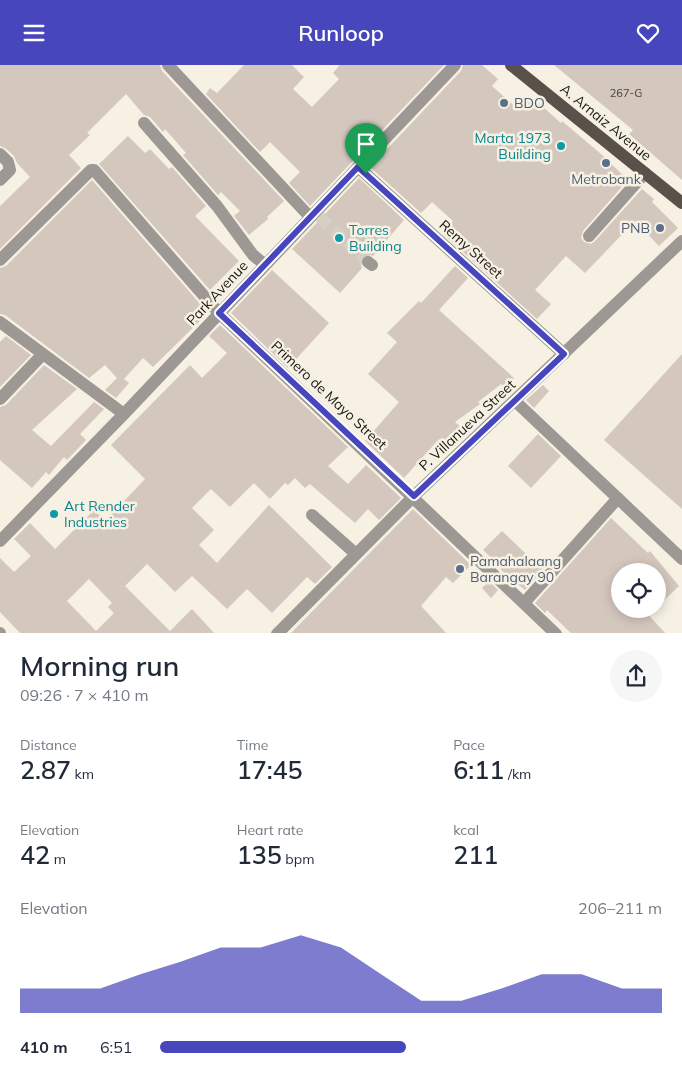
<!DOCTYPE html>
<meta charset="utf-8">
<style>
:root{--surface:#fff;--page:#f6f6f7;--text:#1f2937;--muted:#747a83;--accent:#4846bc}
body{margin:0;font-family:Mulish,sans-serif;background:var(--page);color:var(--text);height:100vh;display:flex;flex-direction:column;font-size:19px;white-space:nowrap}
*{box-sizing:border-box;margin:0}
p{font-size:16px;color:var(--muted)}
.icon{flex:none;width:28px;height:28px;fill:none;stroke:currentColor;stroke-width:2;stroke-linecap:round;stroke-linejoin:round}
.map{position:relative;height:568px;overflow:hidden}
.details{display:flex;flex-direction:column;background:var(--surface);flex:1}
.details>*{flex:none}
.controls{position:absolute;left:611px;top:498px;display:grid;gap:10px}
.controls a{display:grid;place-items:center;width:55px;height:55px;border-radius:50%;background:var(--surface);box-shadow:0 2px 12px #0003;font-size:25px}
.pin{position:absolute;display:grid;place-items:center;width:42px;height:42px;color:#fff;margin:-51px -21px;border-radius:50% 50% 50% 0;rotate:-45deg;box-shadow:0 0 5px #0007}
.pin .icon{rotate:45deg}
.round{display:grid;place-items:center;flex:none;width:52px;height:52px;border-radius:26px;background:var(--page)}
.summary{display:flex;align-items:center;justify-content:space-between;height:85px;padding:0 20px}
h1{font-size:28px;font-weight:600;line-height:38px}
.stats{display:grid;grid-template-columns:repeat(3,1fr);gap:8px;height:85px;padding:5px 20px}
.stats div{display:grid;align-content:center}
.stats b{font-size:25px;font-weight:600}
.stats small{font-size:14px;font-weight:400}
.stats p{font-size:14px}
.chart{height:140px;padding:10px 20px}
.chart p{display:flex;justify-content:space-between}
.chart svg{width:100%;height:90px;margin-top:5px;fill:var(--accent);opacity:.7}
ul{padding:0 20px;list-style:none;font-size:16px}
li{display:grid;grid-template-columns:80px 60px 1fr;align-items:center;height:38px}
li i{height:12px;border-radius:6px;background:var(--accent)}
header{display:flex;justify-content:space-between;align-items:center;height:65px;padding:0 20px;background:var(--accent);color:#fff;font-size:22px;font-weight:600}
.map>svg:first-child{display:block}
</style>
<header><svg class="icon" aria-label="menu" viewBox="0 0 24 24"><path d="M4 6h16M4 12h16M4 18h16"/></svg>Runloop<svg class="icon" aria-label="heart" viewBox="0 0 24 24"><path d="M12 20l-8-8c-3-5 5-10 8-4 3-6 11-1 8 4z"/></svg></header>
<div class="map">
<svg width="682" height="569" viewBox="0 0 682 569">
<rect width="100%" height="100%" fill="#f6f1e3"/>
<path fill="#d4c7be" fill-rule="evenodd" d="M0 0H160L162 6 284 136 267 152 268 154 249 170 234 151 240 146 221 127 218 130 183 90 186 88 165 64 163 67 150 52 144 50 126 29 87 68 90 70 69 90 81 103 0 184V141L30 112 17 98 14 91 5 83 0 81Z
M244 0H292L304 12 293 24 312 42 339 14 333 8 340 0H444L310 141 289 118 300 107 270 77 260 87 206 29 210 23 217 28Z
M463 0H482L498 14 492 21 520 46 533 33 561 58 562 56 601 89 628 115 583 166 581 173 584 177 591 179 595 176 642 124 654 134 652 137 678 163 659 181 635 156 585 208 566 191 535 225 551 239 537 254 442 168 453 156 432 137 421 148 370 102 461 6Z
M554 0H682V115L629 69 633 65Z
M128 71 145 88 150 84 169 104 172 102 206 141 195 151 239 196 210 225 99 99Z
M359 113 404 155 373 191 368 189 362 192 360 197 362 203 340 228 292 184Z
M92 115 208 248 153 302 143 293 124 314 129 318 116 333 105 325 117 313 105 300 89 313 5 250 0 249V203L6 201Z
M455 201 468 213 439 245 514 313 505 322 501 319 478 337 480 339 455 357 464 365 449 382 439 374 404 413 365 376 399 337 368 309 397 277 387 268 419 236 421 238Z
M272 205 329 258 288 303 231 248Z
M220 260 348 382 328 401 348 419 366 400 401 433 379 455 368 444 355 458 310 419 305 423 295 413 288 420 285 418 270 434 254 418 230 442 211 424 192 443 214 465 199 480 217 498 269 440 332 502 315 519 307 512 272 548 247 524 227 544 192 511 175 527 147 499 125 521 170 566 192 544 215 569H21L0 547V493L14 507 31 491 14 474 30 458 55 484 94 445 105 456 145 414 111 380 190 300 202 313 227 288 209 271ZM89 514 112 538 108 542 114 548 96 566 67 536Z
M6 271 31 290 0 322V277Z
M682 289V444L604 375Z
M44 300 77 324 32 365 51 381 94 337 104 344 80 369 86 375 67 395 64 392 49 410 46 407 32 423 0 395V342L6 340Z
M543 320 549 326 534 343 526 335Z
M538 369 561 391 531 423 508 401Z
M413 444 471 500 453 518 446 512 421 541 447 569H290Z
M611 453 648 488 650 486 679 521 658 541V506H620V544H643L666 569H572L547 545 545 548 535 538Z
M502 466 543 505 525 525 500 504 502 503 483 485Z
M489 516 498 525 491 533 482 523Z"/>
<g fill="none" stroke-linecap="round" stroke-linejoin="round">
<path stroke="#d5d0c4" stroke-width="12" stroke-dasharray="12 6" stroke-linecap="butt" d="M320 152 368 197"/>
<path stroke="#9e9895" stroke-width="12" d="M168 0 310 152
M144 58 217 141 253 190 264 199
M0 89 8 97 10 105 0 115
M358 102 564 289
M589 171 645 108
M0 195 91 105H94L219 248 556 569
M368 197 372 200
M0 257 124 349
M0 334 43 289
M515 336 682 494
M312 450 356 489
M0 476 124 349 455 0
M524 538 618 433
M0 568V569
M277 569 414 431 682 176"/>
<path stroke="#5b514b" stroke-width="12" d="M511 0 682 138"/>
</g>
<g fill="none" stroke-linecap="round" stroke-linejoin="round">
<defs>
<path id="route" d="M358 102 564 289 414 431 219 248Z"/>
</defs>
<use href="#route" stroke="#fff" stroke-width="10"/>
<use href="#route" stroke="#4846bc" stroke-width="6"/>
</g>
<g fill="#5c6f8a" stroke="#f6f1e3" stroke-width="2">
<circle cx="504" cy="38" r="5"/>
<circle cx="606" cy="98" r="5"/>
<circle cx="660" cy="163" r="5"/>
<circle cx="460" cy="504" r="5"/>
</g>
<g fill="#0f9aa8" stroke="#f6f1e3" stroke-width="2">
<circle cx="561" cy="81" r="5"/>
<circle cx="339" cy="173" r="5"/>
<circle cx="54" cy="449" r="5"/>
</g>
<g text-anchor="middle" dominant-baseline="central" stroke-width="5" stroke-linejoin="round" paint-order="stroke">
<g font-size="11" fill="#47433d">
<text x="626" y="28">267-G</text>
</g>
<g font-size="14" fill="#4e5e75" stroke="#f6f1e3" text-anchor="start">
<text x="514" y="38">BDO</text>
<text x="606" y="114" text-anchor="middle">Metrobank</text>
<text x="650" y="163" text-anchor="end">PNB</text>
<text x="470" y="496">Pamahalaang<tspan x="470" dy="16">Barangay 90</tspan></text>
</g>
<g font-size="14" fill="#181712" stroke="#f6f1e3">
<text transform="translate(606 57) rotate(39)">A. Arnaiz Avenue</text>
<text transform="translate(471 184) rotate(42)">Remy Street</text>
<text transform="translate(217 228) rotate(-47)">Park Avenue</text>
<text transform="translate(329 330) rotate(43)">Primero de Mayo Street</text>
<text transform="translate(467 360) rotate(-43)">P. Villanueva Street</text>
</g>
<g font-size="14" fill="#0d838f" stroke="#f6f1e3" text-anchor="start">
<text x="551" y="73" text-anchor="end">Marta 1973<tspan x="551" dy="16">Building</tspan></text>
<text x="349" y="165">Torres<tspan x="349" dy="16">Building</tspan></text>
<text x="64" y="441">Art Render<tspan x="64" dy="16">Industries</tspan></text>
</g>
</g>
</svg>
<div class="controls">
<a><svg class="icon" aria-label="locate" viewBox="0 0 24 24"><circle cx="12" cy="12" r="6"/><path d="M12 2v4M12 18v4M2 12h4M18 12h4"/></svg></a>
</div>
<div class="pin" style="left:366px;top:109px;background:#1e9e55"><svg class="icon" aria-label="arrive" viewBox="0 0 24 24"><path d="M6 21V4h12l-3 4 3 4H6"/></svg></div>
</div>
<section class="details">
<div class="summary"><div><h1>Morning run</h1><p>09:26 · 7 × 410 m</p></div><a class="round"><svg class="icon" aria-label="share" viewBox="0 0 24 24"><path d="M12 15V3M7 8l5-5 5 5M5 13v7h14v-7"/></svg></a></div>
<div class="stats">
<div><p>Distance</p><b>2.87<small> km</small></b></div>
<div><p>Time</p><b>17:45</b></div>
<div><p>Pace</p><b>6:11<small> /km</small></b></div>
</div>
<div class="stats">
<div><p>Elevation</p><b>42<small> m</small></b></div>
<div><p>Heart rate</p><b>135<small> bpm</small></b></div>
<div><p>kcal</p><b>211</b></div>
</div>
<div class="chart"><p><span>Elevation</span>206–211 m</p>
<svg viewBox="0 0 160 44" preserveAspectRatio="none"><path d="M0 44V32L10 32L20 32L30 25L40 19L50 12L60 12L70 6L80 12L90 25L100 38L110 38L120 32L130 25L140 25L150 32L160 32V44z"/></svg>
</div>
<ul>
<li><b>410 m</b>6:51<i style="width:49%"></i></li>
</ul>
</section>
